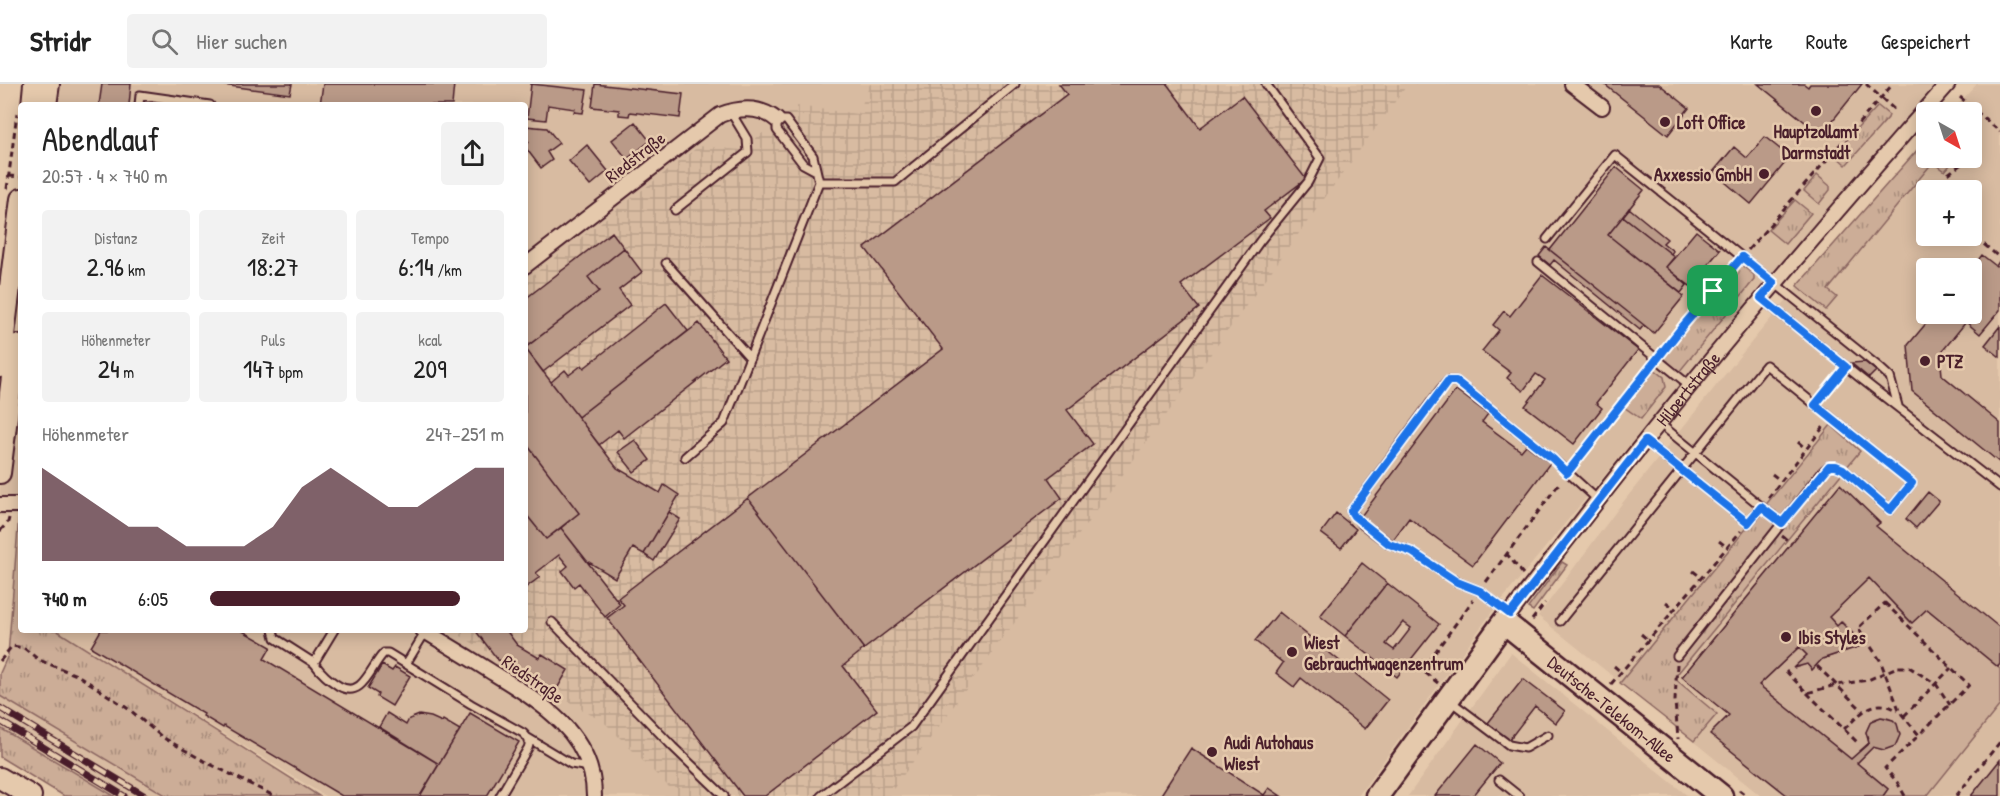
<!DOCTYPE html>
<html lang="de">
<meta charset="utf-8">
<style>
:root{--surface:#fff;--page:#f2f2f2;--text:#222;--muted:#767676;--line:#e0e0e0;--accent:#4a1f2b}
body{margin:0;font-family:"Patrick Hand",sans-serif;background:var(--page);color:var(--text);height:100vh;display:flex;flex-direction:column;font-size:22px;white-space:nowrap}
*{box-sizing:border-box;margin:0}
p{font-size:20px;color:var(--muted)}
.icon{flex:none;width:33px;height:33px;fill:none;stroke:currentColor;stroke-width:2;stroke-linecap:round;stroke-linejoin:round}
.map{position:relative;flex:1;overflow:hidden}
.panel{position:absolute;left:18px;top:18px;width:510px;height:531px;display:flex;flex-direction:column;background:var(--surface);border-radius:6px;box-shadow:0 3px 15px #0003}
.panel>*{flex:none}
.needle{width:39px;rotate:141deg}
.controls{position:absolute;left:1916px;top:18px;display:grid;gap:12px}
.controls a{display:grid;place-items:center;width:66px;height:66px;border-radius:6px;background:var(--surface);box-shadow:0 3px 15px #0003;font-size:30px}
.pin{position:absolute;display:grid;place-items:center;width:51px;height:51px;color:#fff;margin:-26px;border-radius:12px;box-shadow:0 3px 9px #0006}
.round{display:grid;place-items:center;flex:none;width:63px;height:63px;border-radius:6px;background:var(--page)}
.summary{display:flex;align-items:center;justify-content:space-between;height:102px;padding:0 24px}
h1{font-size:33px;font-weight:600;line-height:45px}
.metrics{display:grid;grid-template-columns:repeat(3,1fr);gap:9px;height:102px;padding:6px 24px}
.metrics div{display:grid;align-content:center;border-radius:6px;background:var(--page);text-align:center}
.metrics b{font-size:26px;font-weight:600}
.metrics small{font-size:16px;font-weight:400}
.metrics p{font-size:16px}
.chart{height:168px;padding:12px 24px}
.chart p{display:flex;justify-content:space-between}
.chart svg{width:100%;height:108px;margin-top:6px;fill:var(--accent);opacity:.7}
ul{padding:0 24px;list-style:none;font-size:20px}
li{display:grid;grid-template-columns:96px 72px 1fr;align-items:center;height:45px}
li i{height:15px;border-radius:8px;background:var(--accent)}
header{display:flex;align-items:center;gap:36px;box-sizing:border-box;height:84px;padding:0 30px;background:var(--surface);border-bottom:2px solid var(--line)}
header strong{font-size:28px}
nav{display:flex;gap:33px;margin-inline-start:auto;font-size:21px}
.search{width:420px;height:54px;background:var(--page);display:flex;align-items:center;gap:15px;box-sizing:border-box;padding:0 21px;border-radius:6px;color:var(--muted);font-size:22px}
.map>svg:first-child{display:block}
</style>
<header>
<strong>Stridr</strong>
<div class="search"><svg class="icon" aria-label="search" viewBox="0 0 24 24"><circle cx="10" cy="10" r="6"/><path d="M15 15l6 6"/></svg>Hier suchen</div>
<nav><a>Karte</a><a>Route</a><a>Gespeichert</a></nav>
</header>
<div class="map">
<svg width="2000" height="712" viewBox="0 0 2000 712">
<defs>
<pattern id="industrial-grid" width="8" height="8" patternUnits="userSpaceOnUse" patternTransform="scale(1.5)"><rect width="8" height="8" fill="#d8bba1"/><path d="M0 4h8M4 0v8" fill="none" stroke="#bba08b"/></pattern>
<pattern id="grass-tufts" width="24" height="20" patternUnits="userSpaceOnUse" patternTransform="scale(1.5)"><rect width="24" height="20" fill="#ccad97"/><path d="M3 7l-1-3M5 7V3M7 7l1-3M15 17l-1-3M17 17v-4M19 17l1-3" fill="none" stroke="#a88c7b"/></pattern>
</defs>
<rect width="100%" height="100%" fill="#e5c9ac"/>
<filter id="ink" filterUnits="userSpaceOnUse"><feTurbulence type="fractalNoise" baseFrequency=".0167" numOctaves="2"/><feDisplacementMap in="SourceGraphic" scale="12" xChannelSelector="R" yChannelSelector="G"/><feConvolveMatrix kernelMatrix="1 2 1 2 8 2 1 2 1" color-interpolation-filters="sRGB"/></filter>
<g filter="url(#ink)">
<path fill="#d8bba1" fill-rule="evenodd" d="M49 0H1935L1749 216 1492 528 1358 712H325L56 546H525V21H46Z
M1977 0H2000V712H1761L1538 532 1620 422 1735 278 1823 172 1926 56V74H1971V28H1951ZM1926 106H1971V152H1926ZM1926 184H1971V230H1926Z
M21 223V431L0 432V389Z
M1511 569 1688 712H1408Z
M0 612 167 712H114L0 644Z"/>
<path fill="url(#industrial-grid)" d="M870 0H1408L888 712H678L606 640 451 546H525V197L699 62 741 66 797 22 858 30Z"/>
<path fill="url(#grass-tufts)" stroke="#8b6661" stroke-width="1.5" d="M1878 22 1889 31 1888 34 1846 81 1834 70Z
M1926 56V74H1956L1945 87 1933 78 1828 206 1837 213 1826 226 1797 202Z
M1817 91 1830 102V106L1819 120 1804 107Z
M1795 116 1811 129 1785 160 1768 146Z
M1740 180 1754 191V196L1679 288 1662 274Z
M1654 285 1664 293 1666 303 1641 335 1624 323Z
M1831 341 1860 367 1674 594 1717 630 1694 657 1620 599Z
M19 431H21V546H56L319 712H167L0 612V589L8 571Z
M1562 478 1567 481 1533 527 1528 524Z
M0 644 114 712H64L0 673Z"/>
<path fill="#ccad97" stroke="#8b6661" stroke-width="1.5" d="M1869 494 1911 539 1927 525 2000 585V621L1927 712H1883L1888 705 1857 679 1873 663 1884 666 1895 662C1907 644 1889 625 1871 637L1866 648 1869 659 1851 675 1759 601 1799 563 1807 571 1794 584 1807 580 1812 585 1822 575 1864 561 1842 538 1837 542 1829 533Z"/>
<path fill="#ba9a88" stroke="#4a1f2b" stroke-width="1.5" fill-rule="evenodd" d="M102 0H131L129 21H99Z
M215 0H292L290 10Z
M323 0H454L452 21H320Z
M531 0 587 6 583 29 574 28 575 25 548 21 546 36 527 34Z
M595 0 683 10 680 34 630 28 629 32 619 31V26L592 23Z
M1059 0H1167L1200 44 1242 12 1306 95 1264 127 1270 134 1181 201 1199 224 1067 326 1093 360 1048 394 1062 414 864 565 748 414 943 265 865 164 1067 10Z
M1604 0H1659L1689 24 1668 51Z
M1758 0H1804L1808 3 1810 0H1862L1821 51Z
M635 38 650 57 627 75 612 56Z
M525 42 547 44 559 59 547 68 552 76 541 84 525 63 529 58 525 53Z
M1765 53 1790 73 1751 120 1713 88 1734 63 1747 74Z
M587 61 608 87 590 102 569 77Z
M1616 83 1644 106 1608 151 1684 212 1654 249 1550 166Z
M1629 124 1667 155 1663 159 1673 167 1671 170 1623 132Z
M1623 132 1675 173 1666 183 1687 201 1681 209 1608 151Z
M1696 147 1720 166 1690 202 1666 183Z
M612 148 624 164 588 193 599 207 525 264V215Z
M1546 163 1644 241 1640 246 1554 176 1550 181 1539 172Z
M624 164 642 188 619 206 630 221 543 288 525 264 599 207 588 193Z
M1982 171 1996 182 2000 176V226L1980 250 1966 238 1940 270 1942 291 2000 339V379L1912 307 1908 261 1934 230H1971V185Z
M1542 191 1638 266 1596 319 1602 324 1574 360 1525 322 1545 296 1536 290 1523 307 1507 294 1511 289 1482 267 1499 246 1493 241 1504 227 1510 232Z
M666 219 688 247 578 333 551 298 565 286 569 291 582 281 584 284Z
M699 239 726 274 624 354 618 346 599 361 578 333Z
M2000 242V273L1985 261Z
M525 264 617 384 660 409 664 401 679 411 644 470 633 464 615 494 587 477 561 444 579 429 525 358Z
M1865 278 1876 287 1869 294 1851 279Z
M1456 306 1488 330 1482 338 1521 367 1526 361 1550 379 1473 481 1409 434 1393 456 1361 432Z
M635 356 650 376 634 388 618 368Z
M525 358 579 429 546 455 525 429Z
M1840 400 1880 439 1876 442 2000 544V580L1998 583 1927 525 1912 539 1869 494 1829 533 1837 542 1841 538 1864 561 1822 575 1812 586 1807 580 1793 584 1807 571 1799 563 1759 601 1851 675 1869 659 1866 648 1871 637 1881 633 1893 636 1897 640 1900 651 1895 662 1884 666 1873 663 1857 679 1888 705 1883 712H1788L1710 650 1729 631 1682 593Z
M1928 408 1939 417 1916 444 1906 435Z
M748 414 864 565 843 582 877 626 765 712H743L607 534 624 521 618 514Z
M669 428 680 435 654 477 644 470Z
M525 429 546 455 561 444 620 520 605 533 579 499 574 503 562 487 568 482 559 471 536 489 540 493 525 504Z
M1336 429 1356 445 1341 464 1321 449Z
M1362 479 1387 499 1345 552 1320 532Z
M1387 499 1439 540 1397 593 1345 552ZM1403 538 1411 544 1394 566 1386 560Z
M1279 528 1388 616 1365 645 1301 594 1294 603 1276 589 1283 579 1255 557Z
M101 546H241L271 563 264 575 439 680 420 712H342L224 642 223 644 203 632 204 630 91 563Z
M475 546H506L517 561 539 574 542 570 568 586 554 610 498 576Z
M382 581 392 587 395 583 410 592 392 622 377 613 378 610 368 604Z
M1523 595 1565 627 1556 639 1535 622 1509 656 1488 639Z
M387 629 406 641 409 635 419 631 431 633 442 638 443 636 460 646 439 680 379 643Z
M470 629 519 658 487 712H420Z
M1477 660 1500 679 1473 712H1435Z
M1191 664 1264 711 1269 704 1281 712H1160Z
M2000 676V712H1971Z"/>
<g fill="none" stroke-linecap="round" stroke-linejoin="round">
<defs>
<path id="service" d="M139 21 140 11 210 21
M819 98H895L1015 0
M675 126 748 68 747 55 730 27
M1547 155 1615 71 1879 283 1890 293 1898 322
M1538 178 1689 301
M666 179 750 274
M1762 215 1860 294 2000 403
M1645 357 1748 439 1762 423 1659 339
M685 373 724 339 819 98 813 72 786 36H777V46L803 80 816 87
M1510 530 1480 507 1457 498 1412 468 1389 460 1362 440 1351 427 1440 306 1448 297H1456L1553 375 1598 416
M1560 537 1766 281 1912 399 1890 426 1843 385 1836 382H1829L1821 389 1782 439 1762 423
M552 538 673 663 724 712
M273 546 275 554 314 579 334 546
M1677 572 1782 439
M314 579C322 590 328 595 339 602 363 616 371 581 384 569H388L406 580 426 547
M406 580 471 620 523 649C528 654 531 657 528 664L500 712
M1449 616 1509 661 1525 664 1548 651
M528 654 571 680 589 683
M1499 696 1519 712
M821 712 911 643 1260 157 1308 98 1320 74 1266 0"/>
<g id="minor">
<path d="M1572 0 1602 23"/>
<path d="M525 182 720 31C740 23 760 22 777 36"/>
<path d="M0 421H21"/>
<path id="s1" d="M1504 538C1538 492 1574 447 1609 402 1718 264 1832 131 1948 0"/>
<path d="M423 546C446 560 468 573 490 587 537 616 594 649 594 712"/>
</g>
<path id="secondary" d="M32 21 34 0
M46 21 49 0
M0 283 21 115
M0 389 16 261
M0 694 31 712"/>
<g id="primary">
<path id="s2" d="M1377 712 1504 538 1721 712"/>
</g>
</defs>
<use href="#service" stroke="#4a1f2b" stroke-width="11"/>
<use href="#minor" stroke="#4a1f2b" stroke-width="18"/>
<use href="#secondary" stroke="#4a1f2b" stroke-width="24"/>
<use href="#primary" stroke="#4a1f2b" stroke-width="27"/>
<path stroke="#4a1f2b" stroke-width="3" stroke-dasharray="6 4.5" stroke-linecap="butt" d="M1866 0 1897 28
M1960 13 2000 48
M1948 90 1968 75
M9 92 21 93
M7 105 17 29
M1971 134 1973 151 2000 174
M1748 166 1893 0
M1663 267 1736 180
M1821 314 1839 291
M1798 358 1806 365
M1574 380 1652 282
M1772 390 1781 397
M1768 414 1825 341
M0 447 8 438 9 434
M1782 452 1791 459
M1719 457 1727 463
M1506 469 1523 490
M1693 487 1702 494
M1486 498 1561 397
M1666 518 1675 525
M1885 519 1969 601 1919 651 1900 628 1880 576 1858 544Z
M1532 536 1545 519
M1641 550 1648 556
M0 577 12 562 24 564 39 576 79 592 130 626 162 653 204 677 274 712
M1677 580 1675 617 1678 655
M1614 582 1621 588
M1817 582 1863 627
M1786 587 1807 609 1836 601 1868 596 1897 583H1909L1936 600 1950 621
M1438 599 1422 586 1473 516
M1611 600 1741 447
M1807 609 1858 659
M1904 632 1951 584
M1844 645C1861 630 1874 611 1898 627
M1739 706 1747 712
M1905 712 1897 698 1885 684 1919 651
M1956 712 2000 658"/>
<use href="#service" stroke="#e5c9ac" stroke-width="7"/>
<use href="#minor" stroke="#e5c9ac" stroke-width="14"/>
<use href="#secondary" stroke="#e5c9ac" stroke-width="20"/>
<use href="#primary" stroke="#e5c9ac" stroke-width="22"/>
<defs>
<path id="rail" d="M0 624 145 712
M0 637 124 712"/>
</defs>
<use href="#rail" stroke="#4a1f2b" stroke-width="7"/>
<use href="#rail" stroke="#e5c9ac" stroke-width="4.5" stroke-dasharray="14" stroke-linecap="butt"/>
</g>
</g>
<g fill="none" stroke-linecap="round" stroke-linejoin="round" filter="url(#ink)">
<defs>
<path id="route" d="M1742 173 1774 199 1761 214 1846 283 1815 321 1912 399 1890 426 1843 385 1836 382H1829L1782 439 1761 423 1748 439 1645 357 1510 530 1480 507 1457 498 1412 468 1389 460 1354 432 1351 427 1448 297H1456L1553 375 1567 389 1683 242Z"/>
</defs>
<use href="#route" stroke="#fff" stroke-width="12"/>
<use href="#route" stroke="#1a73e8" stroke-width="8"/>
</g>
<g fill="#4a1f2b" stroke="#e5c9ac" stroke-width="2">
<circle cx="1816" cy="27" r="6"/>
<circle cx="1665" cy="38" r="6"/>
<circle cx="1764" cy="90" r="6"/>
<circle cx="1925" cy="277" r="6"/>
<circle cx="1786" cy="553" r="6"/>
<circle cx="1292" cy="568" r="6"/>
<circle cx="1212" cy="668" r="6"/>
</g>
<g text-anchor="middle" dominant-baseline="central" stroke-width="5" stroke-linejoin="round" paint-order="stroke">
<g font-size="18" font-weight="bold" fill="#4a1f2b" stroke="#e5c9ac" text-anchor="start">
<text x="1677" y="38">Loft Office</text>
<text x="1816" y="47" text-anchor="middle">Hauptzollamt<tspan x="1816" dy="21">Darmstadt</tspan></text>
<text x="1752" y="90" text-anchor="end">Axxessio GmbH</text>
<text x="1937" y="277">PTZ</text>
<text x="1798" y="553">Ibis Styles</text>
<text x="1304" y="558">Wiest<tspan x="1304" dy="21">Gebrauchtwagenzentrum</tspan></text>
<text x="1224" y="658">Audi Autohaus<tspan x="1224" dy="21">Wiest</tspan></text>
</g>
<g font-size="18" fill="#4a1f2b" stroke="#e5c9ac">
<text transform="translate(635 73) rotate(-38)">Riedstraße</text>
<text stroke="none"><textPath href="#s1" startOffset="297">Hilpertstraße</textPath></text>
<text transform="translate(533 595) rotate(35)">Riedstraße</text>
<text stroke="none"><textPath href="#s2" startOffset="354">Deutsche-Telekom-Allee</textPath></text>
</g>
</g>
</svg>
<div class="controls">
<a><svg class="needle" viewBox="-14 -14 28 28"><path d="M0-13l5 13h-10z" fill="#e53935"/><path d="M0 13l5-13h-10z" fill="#767676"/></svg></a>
<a>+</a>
<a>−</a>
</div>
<div class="pin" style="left:1713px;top:207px;background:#1e9e55"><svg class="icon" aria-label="arrive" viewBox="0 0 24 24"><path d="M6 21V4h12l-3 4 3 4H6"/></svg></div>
<section class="panel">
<div class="summary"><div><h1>Abendlauf</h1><p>20:57 · 4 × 740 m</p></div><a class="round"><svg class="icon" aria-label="share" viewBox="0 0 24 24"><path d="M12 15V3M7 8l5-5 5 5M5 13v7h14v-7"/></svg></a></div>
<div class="metrics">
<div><p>Distanz</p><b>2.96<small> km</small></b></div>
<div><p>Zeit</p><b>18:27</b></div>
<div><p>Tempo</p><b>6:14<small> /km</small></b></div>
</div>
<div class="metrics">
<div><p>Höhenmeter</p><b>24<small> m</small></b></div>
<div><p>Puls</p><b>147<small> bpm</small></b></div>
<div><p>kcal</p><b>209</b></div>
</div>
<div class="chart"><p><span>Höhenmeter</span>247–251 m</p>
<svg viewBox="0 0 160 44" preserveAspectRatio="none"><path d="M0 44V6L10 14L20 22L30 30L40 30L50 38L60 38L70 38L80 30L90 14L100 6L110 14L120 22L130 22L140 14L150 6L160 6V44z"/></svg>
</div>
<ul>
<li><b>740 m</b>6:05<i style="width:85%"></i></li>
</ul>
</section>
</div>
